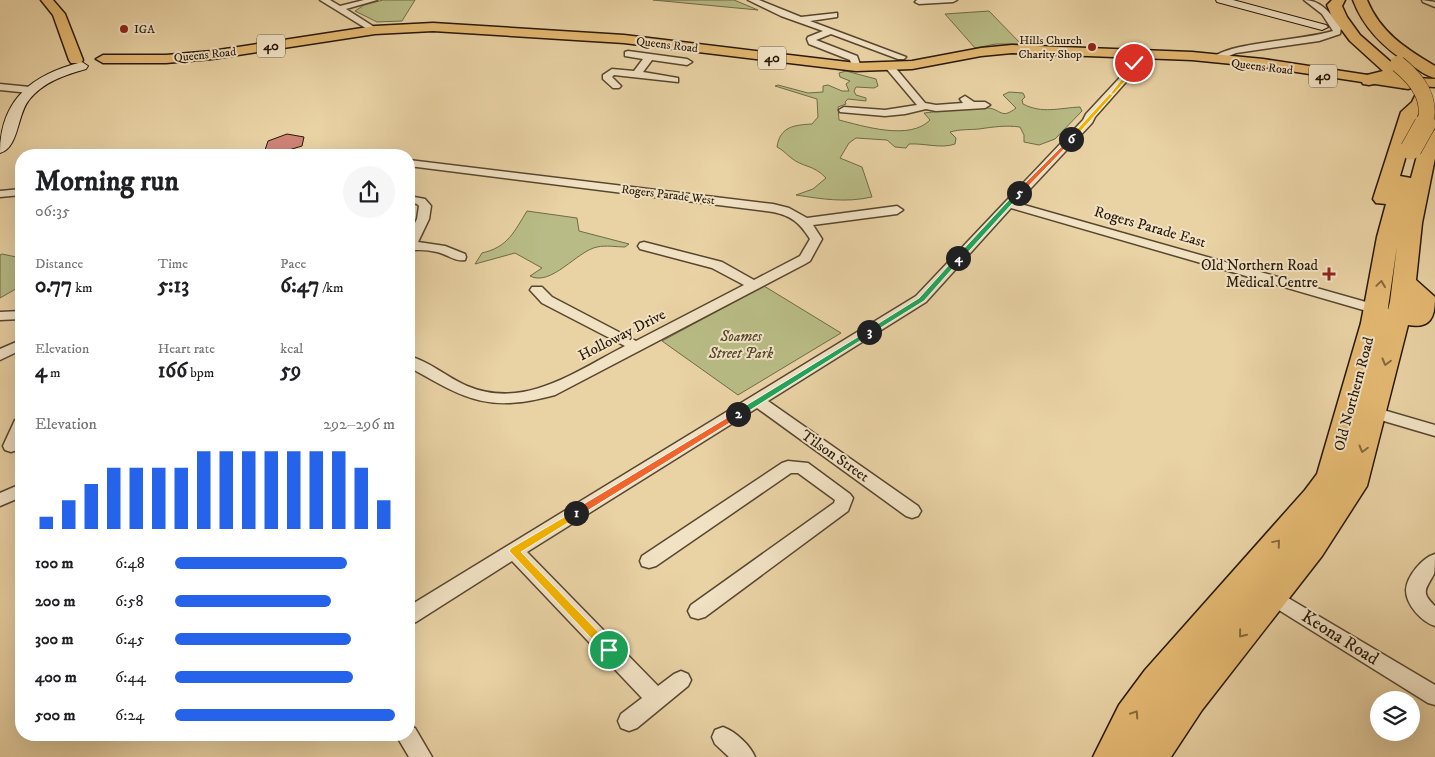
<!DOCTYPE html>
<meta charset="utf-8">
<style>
:root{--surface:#fff;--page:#f6f6f6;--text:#202124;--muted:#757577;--accent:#2563eb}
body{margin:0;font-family:"IM FELL DW Pica",serif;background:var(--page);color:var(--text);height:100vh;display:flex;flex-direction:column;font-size:19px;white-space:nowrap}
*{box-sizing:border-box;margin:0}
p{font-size:16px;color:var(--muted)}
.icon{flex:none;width:28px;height:28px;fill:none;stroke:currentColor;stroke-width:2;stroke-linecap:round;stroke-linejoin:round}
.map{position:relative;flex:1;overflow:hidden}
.side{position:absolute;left:15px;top:149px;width:400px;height:592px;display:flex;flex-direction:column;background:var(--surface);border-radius:20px;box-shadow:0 5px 20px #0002}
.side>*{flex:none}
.tools{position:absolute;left:1370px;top:691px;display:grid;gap:10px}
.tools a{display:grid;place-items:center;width:50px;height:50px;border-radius:50%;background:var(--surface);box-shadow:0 5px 20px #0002;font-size:25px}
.pin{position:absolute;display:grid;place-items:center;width:42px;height:42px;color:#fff;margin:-21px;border:2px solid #fff;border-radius:50%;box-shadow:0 1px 5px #0007}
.km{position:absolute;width:25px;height:25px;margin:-12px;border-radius:50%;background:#222;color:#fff;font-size:14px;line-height:25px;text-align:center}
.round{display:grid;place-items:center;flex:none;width:52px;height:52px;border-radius:26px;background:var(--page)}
.overview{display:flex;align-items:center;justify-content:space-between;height:85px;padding:0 20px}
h1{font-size:28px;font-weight:700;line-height:38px}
.stats{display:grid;grid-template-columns:repeat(3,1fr);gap:8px;height:85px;padding:5px 20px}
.stats div{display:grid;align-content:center}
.stats b{font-size:21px;font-weight:700}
.stats small{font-size:14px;font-weight:400}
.stats p{font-size:14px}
.chart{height:140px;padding:10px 20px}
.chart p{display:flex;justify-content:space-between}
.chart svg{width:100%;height:90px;margin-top:5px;stroke:var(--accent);stroke-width:6}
ul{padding:0 20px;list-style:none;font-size:16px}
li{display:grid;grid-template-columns:80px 60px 1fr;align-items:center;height:38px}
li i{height:12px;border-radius:6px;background:var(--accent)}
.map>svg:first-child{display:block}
</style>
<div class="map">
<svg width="1435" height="757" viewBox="0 0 1435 757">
<rect width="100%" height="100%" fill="#e9d2a4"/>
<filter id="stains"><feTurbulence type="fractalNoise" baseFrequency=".004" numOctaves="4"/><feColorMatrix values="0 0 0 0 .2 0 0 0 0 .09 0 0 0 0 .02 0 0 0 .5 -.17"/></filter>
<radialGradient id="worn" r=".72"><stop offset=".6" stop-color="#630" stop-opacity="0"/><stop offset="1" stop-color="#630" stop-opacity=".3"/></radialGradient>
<path fill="#b8bb85" stroke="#706a46" d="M383 0H415L402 21 377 22 355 11 364 5Z
M653 0H734L758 10Z
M989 11 1021 44H996L975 48 945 14Z
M846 71 876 79 878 86 874 88 856 87 854 91 856 95 866 98V101L848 99 845 102 846 104 838 107 839 120C863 126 910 141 930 120L924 113C945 111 967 106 988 108 1001 109 1001 120 1016 108L1003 95 1009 92 1023 93 1025 97 1022 100 1023 104C1042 114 1059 108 1080 107L1082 111 1055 139 1039 145 1024 142V135L1020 127C1005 125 993 127 979 129 968 130 961 129 950 132L956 138 955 144C941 149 925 143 909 144L906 148 895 147 887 140 856 138 849 143 840 158 862 167 872 197C845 203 822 199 796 195L813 189 826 178C813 164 803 168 790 157 785 153 783 150 777 147 780 126 795 125 812 124L818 117 817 99 775 86 778 85 808 93 823 92V86L828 85 842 91H849L846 84 850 81 840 77 839 73Z
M527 211 577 218 579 231 629 244 625 247C617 247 606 245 597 247 577 251 551 287 530 276L542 268 515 253 475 264 482 253C508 247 514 232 527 211Z
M2 254 21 258V286L0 298V255Z
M764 286 841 333 738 395 662 341Z"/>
<path fill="#cf8476" stroke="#281808" d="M287 134 304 137 302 146 282 152 265 150 268 141Z"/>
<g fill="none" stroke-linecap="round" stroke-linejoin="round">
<defs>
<path id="street" d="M320 0H330L340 6 364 0H377L346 9 379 30 372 32Z
M748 0H759L801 17 837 13V17L810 21 906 57 904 59H898L831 34 816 40 857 56 861 67 856 70 853 69 850 60 809 44 807 39 808 37 823 31 781 16Z
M917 0H957L953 2 919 4 915 2Z
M1304 0C1322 0 1332 15 1341 28L1340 34 1319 41 1236 53 1217 61 1212 58C1230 42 1305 40 1333 31L1322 14Z
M1422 0 1435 2V7L1423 2Z
M628 51 687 59 692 62 687 65 652 60 643 72 678 78V82L614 75 612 77 621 86 619 88H613L603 79V75L612 69 634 71 643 59 625 56V52Z
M1134 60 1139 63 1133 74 1095 117 1092 123 1017 203 1387 308 1389 311 1387 314H1377L1011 208 926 302 768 401 918 506 921 511 918 516 912 518 906 516 757 408 527 552 658 686 674 674 681 671 688 674 691 680 688 686 637 728 629 731 621 728 618 721 621 714 642 698 512 561 416 622 409 624V606L916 296 1083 120 1086 114 1126 71 1131 61Z
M890 64 893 65 925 103 936 105 963 103 960 99 965 96 974 102H985L990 105 985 108 936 111 926 109 905 114 885 116 840 112 839 110 844 107 885 110 917 105 885 67Z
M0 84 30 87 35 90 30 93 0 90Z
M357 152H397L402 155H352Z
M409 160 773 204 789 208 807 218 897 206 903 210 897 214 813 225 822 239 810 261 805 264 555 395C488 413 467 400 409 367V356C429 361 448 378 467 386 524 410 575 372 625 346L542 303 530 290 532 287H542L552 297 636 341 744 285 712 268 640 249 638 246 640 243 644 242 722 262 754 280 800 256 810 239C800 223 792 216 773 212L409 166Z
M21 189V195L0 197V191Z
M409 196 425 199 431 206 429 219 418 242 445 246 465 254 466 257 465 260C455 262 447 254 437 252 428 250 417 249 409 251V235L417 219 419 206 417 204 409 202Z
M21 311V319L0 320V312Z
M21 340V350L0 360V349Z
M1373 407 1435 425V436L1367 416 1365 412 1367 408Z
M21 419C22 430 23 440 17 450L11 452 5 450 3 446 15 420Z
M788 461 808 463 850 494 853 498 848 511 705 617 698 619 691 617 688 611 691 605 834 503 835 500 798 473H791L656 566 649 568 642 566 640 561 642 556 782 463Z
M21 484V497L0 506V493Z
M1435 554C1435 560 1435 569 1434 574 1426 589 1420 592 1435 606V626C1422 622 1406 605 1406 590 1407 576 1422 558 1435 554Z
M1268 586 1435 685V705L1428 703 1261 599 1258 594 1261 589Z
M409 726 415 728 432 757H409L396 735H409Z
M723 727C736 732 750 745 755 757H729L715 744 712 737 715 730Z"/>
<path id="secondary" d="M1216 0H1233L1326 25 1328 27 1322 30 1217 2Z
M82 62 88 66 86 69C65 75 43 82 29 100 17 114 19 148 0 153 0 99 33 74 82 62Z"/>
<path id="primary" d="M41 0H53L65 14 83 60 81 63H71L69 60 53 15Z
M433 23 624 35 856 63 912 61 981 48 1012 45 1192 52 1263 59 1407 81 1416 78 1435 79V87L1418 86 1408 89 1263 67 1192 60 1012 53 981 56 912 69 856 71 624 43 433 31 375 34 212 59 166 63H103L96 59 103 55H166L212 51 375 26Z"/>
<path id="highway" d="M1332 0H1345L1342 6 1347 17 1360 35 1408 77 1415 80 1417 84 1415 88H1403L1392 80 1369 85 1363 84 1361 80 1363 76 1383 71 1350 41 1332 17 1327 5Z
M1353 0H1367C1380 32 1406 49 1435 66V78C1426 76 1419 70 1411 65 1385 49 1364 29 1353 0Z
M1422 93 1428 94 1431 98 1426 108 1418 114 1400 176 1411 178 1418 152 1429 132 1435 130V158L1422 223 1416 280 1435 297C1435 317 1431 329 1408 325L1367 486 1322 556 1202 710 1171 757H1093L1119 705 1145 670 1305 490 1317 474 1361 323 1377 237 1386 204 1376 203 1373 199 1401 112 1412 102 1416 94ZM1397 246 1390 302 1387 314Z"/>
</defs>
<use href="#street" stroke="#58462f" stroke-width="3"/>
<use href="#secondary" stroke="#281808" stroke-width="2"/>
<use href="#primary" stroke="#281808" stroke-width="3"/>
<use href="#highway" stroke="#281808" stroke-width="3"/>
<use href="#street" fill="#f1e2c4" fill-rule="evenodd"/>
<use href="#secondary" fill="#f1e2c4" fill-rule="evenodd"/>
<use href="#primary" fill="#e4b972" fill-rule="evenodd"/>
<use href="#highway" fill="#e4b972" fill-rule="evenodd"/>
<defs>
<path id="highway-bridge-far1" d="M1398 64C1418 80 1432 99 1425 125"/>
<path id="highway-bridge" d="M1411 149 1425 124"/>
</defs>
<use href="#highway-bridge-far1" stroke="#281808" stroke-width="17" stroke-linecap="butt"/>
<use href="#highway-bridge" stroke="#281808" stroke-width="22" stroke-linecap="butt"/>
<use href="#highway-bridge-far1" stroke="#e4b972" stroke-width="16"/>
<use href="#highway-bridge" stroke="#e4b972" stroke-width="21"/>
</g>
<defs><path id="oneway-chevron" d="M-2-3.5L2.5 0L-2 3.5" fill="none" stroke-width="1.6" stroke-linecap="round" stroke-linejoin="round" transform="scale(1.25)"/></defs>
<g stroke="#86683d">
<use href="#oneway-chevron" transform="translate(1381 284) rotate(-82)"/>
<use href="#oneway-chevron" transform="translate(1386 362) rotate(105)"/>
<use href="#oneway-chevron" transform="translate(1363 449) rotate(105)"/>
<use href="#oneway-chevron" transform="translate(1277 543) rotate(-50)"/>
<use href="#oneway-chevron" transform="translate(1242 634) rotate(129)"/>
<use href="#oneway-chevron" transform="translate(1135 714) rotate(-57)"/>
</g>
<path fill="#f5b400" stroke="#fff" d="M576 510 579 511V516L521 552 613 647 615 650 613 653H605L509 551 511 548Z"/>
<path fill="#f0652b" stroke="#fff" d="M738 411 742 414 741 416 579 516H572V511Z"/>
<path fill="#22a559" stroke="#fff" d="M869 330 871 331V334L741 416H735V412Z"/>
<path fill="#22a559" stroke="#fff" d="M956 257 962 258 924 301 871 334H866V331L919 298Z"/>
<path fill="#22a559" stroke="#fff" d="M1017 191 1022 193 961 260H956V257Z"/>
<path fill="#f0652b" stroke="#fff" d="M1071 137 1073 140 1021 194H1017V191Z"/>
<path fill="#f5b400" stroke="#fff" d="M1112 91 1114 94 1073 140H1069V138Z"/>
<path fill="#f5b400" stroke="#fff" d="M1132 62 1136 63 1132 73 1114 94H1110L1128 71Z"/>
<g fill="#8f2418" stroke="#f1e2c4" stroke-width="2">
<circle cx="124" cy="29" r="5"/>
<circle cx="1092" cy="47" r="5"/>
<path d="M1326.5 266.5h5v5h5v5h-5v5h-5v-5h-5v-5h5z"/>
</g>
<g text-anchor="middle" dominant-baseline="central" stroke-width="4" stroke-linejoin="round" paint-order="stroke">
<g font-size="12" fill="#281808" stroke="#f1e2c4" text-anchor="start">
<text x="134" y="29">IGA</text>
<text x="1082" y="40" text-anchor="end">Hills Church<tspan x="1082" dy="14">Charity Shop</tspan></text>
</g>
<g font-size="12" fill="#281808" stroke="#f1e2c4">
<text transform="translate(667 45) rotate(7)">Queens Road</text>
<text transform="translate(205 55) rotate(-6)">Queens Road</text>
<text transform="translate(1262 67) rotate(7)">Queens Road</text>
<text transform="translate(668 195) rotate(7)">Rogers Parade West</text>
</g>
<g fill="#f1e2c4" stroke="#645540" stroke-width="1">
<rect x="257" y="34.5" width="28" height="23" rx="4"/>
<rect x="758" y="46.5" width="28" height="23" rx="4"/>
<rect x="1309" y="64.5" width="28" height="23" rx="4"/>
</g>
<g font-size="14" font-weight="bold" fill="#281808">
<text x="271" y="46">40</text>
<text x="772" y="58">40</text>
<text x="1323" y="76">40</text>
</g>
<g font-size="15" fill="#281808" stroke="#f1e2c4">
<text transform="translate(1150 227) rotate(16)">Rogers Parade East</text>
<text transform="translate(622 335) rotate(-27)">Holloway Drive</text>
<text transform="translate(1354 394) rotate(-75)">Old Northern Road</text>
<text transform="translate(835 456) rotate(35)">Tilson Street</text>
</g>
<g font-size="15" fill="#281808" stroke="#f1e2c4" text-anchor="end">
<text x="1318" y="265">Old Northern Road<tspan x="1318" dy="17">Medical Centre</tspan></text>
</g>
<g font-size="15" font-style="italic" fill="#53492e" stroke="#f1e2c4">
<text x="741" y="336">Soames<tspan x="741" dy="17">Street Park</tspan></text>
</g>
<g font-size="18" fill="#281808" stroke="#f1e2c4">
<text transform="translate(1340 638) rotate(32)">Keona Road</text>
</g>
</g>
<rect width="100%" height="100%" filter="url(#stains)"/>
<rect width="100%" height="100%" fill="url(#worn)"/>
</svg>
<div class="tools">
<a><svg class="icon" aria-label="layers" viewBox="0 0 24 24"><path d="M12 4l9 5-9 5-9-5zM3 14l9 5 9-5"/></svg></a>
</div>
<div class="pin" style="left:609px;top:650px;background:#1e9e55"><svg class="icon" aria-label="arrive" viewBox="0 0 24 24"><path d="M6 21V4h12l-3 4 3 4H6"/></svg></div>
<div class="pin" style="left:1134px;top:63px;background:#d93025"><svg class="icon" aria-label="check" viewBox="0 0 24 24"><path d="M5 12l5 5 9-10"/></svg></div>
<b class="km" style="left:576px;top:513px">1</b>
<b class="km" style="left:738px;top:414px">2</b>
<b class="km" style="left:869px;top:332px">3</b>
<b class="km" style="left:958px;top:258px">4</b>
<b class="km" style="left:1019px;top:193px">5</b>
<b class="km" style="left:1071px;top:139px">6</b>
<section class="side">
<div class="overview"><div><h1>Morning run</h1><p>06:35</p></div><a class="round"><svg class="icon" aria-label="share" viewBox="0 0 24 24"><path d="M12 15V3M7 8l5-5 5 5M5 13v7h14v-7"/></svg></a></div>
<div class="stats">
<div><p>Distance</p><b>0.77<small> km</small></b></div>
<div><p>Time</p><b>5:13</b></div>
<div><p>Pace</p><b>6:47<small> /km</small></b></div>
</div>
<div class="stats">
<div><p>Elevation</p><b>4<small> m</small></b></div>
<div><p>Heart rate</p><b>166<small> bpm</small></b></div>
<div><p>kcal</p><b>59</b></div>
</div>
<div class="chart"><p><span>Elevation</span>292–296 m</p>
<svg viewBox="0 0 160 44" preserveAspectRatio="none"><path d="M5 44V38M15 44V30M25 44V22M35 44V14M45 44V14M55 44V14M65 44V14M75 44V6M85 44V6M95 44V6M105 44V6M115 44V6M125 44V6M135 44V6M145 44V14M155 44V30"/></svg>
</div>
<ul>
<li><b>100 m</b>6:48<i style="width:78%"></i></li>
<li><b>200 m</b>6:58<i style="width:71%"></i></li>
<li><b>300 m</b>6:45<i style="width:80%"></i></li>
<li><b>400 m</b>6:44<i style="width:81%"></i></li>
<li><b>500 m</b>6:24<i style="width:100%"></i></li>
</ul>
</section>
</div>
